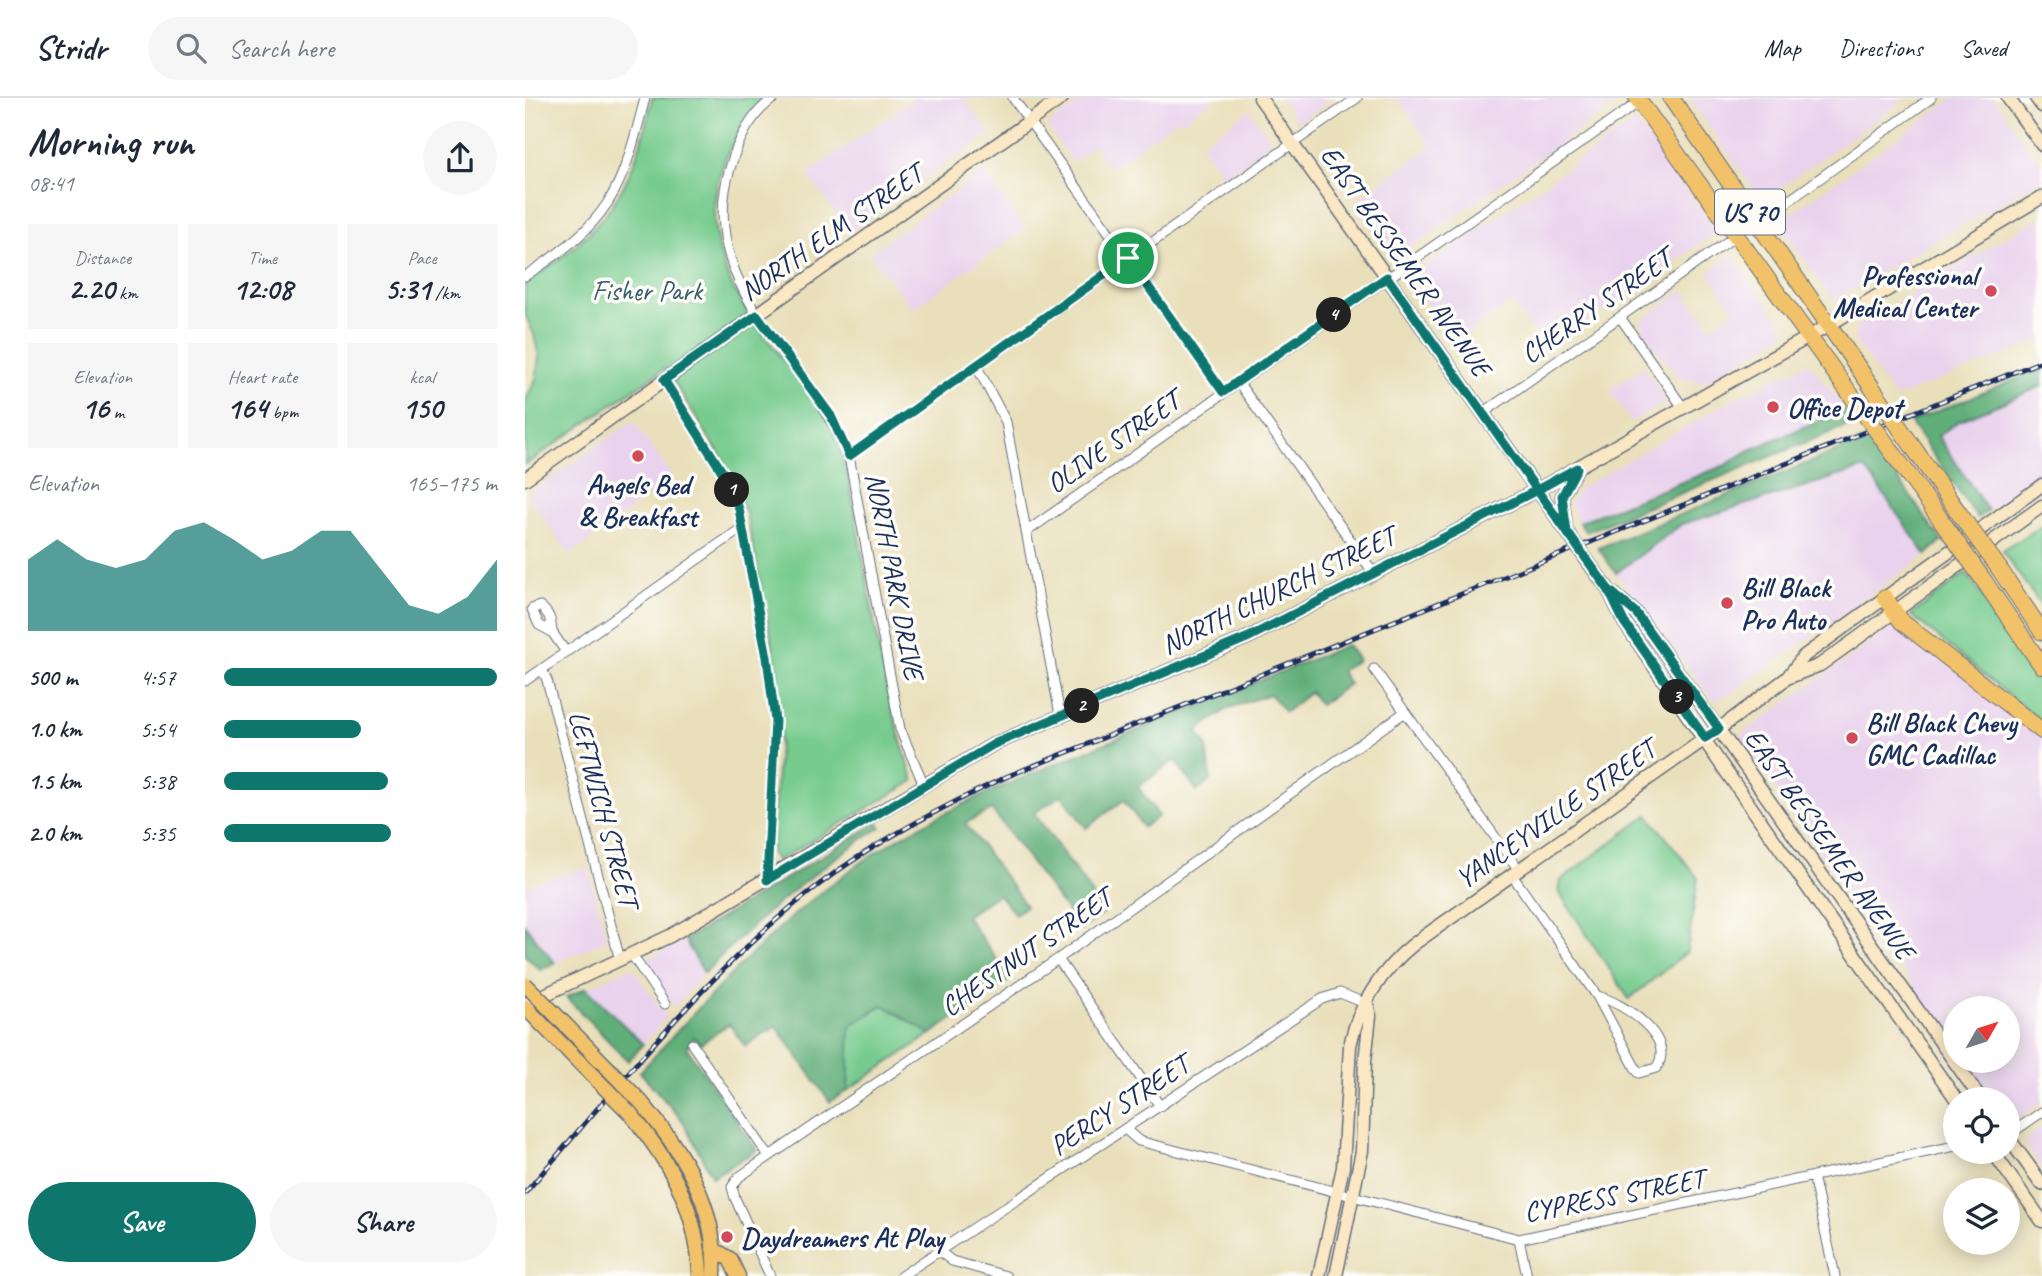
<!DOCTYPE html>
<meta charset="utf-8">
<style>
:root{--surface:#fff;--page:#f6f6f7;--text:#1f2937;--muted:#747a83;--line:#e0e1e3;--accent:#0f766e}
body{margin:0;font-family:Caveat,sans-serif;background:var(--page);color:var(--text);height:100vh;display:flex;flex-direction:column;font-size:26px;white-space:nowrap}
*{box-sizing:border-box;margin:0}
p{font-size:23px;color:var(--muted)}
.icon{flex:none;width:38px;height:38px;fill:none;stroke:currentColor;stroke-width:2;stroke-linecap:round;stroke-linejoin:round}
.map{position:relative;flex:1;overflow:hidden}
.side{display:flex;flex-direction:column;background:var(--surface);width:525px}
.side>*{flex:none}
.needle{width:46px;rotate:51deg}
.controls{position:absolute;left:1418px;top:898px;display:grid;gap:14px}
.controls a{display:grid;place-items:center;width:77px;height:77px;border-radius:50%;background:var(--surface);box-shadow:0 4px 18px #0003;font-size:35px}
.pin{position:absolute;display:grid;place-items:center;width:60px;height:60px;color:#fff;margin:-30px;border:4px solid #fff;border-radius:50%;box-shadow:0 2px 7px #0007}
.km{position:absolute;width:35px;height:35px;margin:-18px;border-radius:50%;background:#222;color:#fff;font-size:19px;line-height:35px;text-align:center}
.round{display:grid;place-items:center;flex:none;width:74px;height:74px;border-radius:37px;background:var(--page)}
.overview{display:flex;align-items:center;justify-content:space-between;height:119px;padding:0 28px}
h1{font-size:38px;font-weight:700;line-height:52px}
.metrics{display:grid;grid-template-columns:repeat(3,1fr);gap:10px;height:119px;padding:7px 28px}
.metrics div{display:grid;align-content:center;border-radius:0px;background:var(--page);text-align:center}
.metrics b{font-size:30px;font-weight:700}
.metrics small{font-size:19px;font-weight:400}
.metrics p{font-size:19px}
.chart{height:196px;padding:14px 28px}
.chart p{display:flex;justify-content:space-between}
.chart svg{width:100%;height:126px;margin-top:7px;fill:var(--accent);opacity:.7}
.cta{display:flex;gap:14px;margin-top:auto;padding:14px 28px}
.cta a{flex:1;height:80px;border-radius:42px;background:var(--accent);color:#fff;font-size:28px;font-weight:700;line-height:80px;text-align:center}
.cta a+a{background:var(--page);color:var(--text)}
ul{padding:0 28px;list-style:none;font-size:23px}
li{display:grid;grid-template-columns:112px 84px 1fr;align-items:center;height:52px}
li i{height:18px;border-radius:9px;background:var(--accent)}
header{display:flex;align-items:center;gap:42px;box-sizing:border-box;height:98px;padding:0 35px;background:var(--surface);border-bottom:2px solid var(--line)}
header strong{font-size:33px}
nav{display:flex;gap:38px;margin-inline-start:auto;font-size:24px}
.search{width:490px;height:63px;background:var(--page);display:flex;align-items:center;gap:18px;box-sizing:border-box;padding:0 24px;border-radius:38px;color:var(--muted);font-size:26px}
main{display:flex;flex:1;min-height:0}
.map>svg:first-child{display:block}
</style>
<header>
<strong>Stridr</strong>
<div class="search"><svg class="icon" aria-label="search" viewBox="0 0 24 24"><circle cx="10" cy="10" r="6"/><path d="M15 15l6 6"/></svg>Search here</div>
<nav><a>Map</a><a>Directions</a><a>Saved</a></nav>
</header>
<main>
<section class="side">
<div class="overview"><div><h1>Morning run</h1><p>08:41</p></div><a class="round"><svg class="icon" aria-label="share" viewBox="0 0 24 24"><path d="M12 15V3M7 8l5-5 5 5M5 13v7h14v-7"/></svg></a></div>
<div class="metrics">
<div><p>Distance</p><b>2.20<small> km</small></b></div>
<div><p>Time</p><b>12:08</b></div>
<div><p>Pace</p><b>5:31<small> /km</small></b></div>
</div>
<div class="metrics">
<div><p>Elevation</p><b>16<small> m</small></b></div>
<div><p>Heart rate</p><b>164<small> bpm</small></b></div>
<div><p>kcal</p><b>150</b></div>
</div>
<div class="chart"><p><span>Elevation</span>165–175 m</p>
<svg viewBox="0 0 160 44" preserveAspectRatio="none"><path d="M0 44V19L10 12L20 19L30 22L40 19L50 9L60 6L70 12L80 19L90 16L100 9L110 9L120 22L130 35L140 38L150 32L160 19V44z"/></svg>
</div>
<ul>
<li><b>500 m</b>4:57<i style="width:100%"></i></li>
<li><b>1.0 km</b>5:54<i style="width:50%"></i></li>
<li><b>1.5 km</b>5:38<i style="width:60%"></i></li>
<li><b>2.0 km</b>5:35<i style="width:61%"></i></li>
</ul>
<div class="cta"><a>Save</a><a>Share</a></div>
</section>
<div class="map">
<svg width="1517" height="1178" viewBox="0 0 1517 1178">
<rect width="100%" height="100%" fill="#fdfcf7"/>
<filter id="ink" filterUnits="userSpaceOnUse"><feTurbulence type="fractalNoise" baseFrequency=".0143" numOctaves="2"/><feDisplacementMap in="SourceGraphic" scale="14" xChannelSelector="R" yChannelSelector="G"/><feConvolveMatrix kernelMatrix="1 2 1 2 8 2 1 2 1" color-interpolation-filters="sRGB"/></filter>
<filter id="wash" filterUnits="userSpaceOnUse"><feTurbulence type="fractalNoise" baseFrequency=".00686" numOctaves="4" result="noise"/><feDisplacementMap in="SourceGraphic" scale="28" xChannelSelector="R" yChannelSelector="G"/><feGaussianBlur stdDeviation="1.57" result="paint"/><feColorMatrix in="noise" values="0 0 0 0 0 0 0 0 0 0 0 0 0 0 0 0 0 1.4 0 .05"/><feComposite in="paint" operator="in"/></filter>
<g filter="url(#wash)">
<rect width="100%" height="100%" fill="#e9dfba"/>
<path fill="#e9d2ed" d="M390 0H439L465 36 324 134 282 76Z
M562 0H690L656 24 653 20 586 71 569 48 548 64 522 28Z
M755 0H808L773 25Z
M872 0H1095L1094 4 869 161 829 104 906 48Z
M1164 0H1381L1237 103Z
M1429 0H1469L1517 68V81L1308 202 1253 125Z
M724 12 747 44 699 79 676 46Z
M1111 23 1192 134 1022 253 986 204 930 244 884 180Z
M459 73 500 131 387 211 345 155Z
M1517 118V242L1370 300 1329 241 1332 228Z
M1207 157 1261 231 1260 236 1178 284 1154 280 1117 234V222L1158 192 1186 229 1210 213 1183 174Z
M1284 265 1321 311 1223 353 1201 367 1054 424 1045 405 1055 390 1209 301Z
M1118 269 1142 304 1106 324 1085 292Z
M1517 288V375L1463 413 1413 338 1434 323Z
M108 323 148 379 45 457 2 397Z
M1340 370 1401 457 1209 593 1189 603 1091 475 1157 426Z
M1365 531 1380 534 1517 639V1004L1490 1023 1482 1021V1001H1468L1441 963 1482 962V910H1430V947L1216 642 1218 635Z
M63 769 82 842 30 865 0 827V788Z
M160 842 179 875 149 909 118 863Z
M107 869 142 919 118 946 61 890Z
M1517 1029V1070L1501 1048 1504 1038Z"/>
<path fill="#77cb8e" stroke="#497d76" stroke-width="2" d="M127 0H239C209 34 184 82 190 130 202 219 264 253 303 324 324 363 328 408 336 451 351 529 361 608 389 683L252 763 246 755 256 620 252 569 221 415 197 360 140 270 0 367V304L11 281 14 260 9 236 0 216V186C79 132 108 95 127 0Z
M1517 428V509L1477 453Z
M1441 475 1517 581V625L1386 517Z
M1123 717 1173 780 1162 854 1104 901 1034 794 1036 782Z
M358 907 406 936 323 992 324 928Z"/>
<path fill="#61af79" stroke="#3e6f6c" stroke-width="2" d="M1517 271V288L1434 323 1413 338 1463 413 1452 420 1385 324Z
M1321 311 1331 324 1061 434 1054 424 1201 367 1223 353Z
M1344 340 1417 443 1401 457 1340 370 1157 426 1091 475 1073 450Z
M822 547 833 562 816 573 824 586 795 607 785 594 760 614 745 596 704 610 672 633 682 648 686 682 672 693 650 662 613 689 634 718 618 729 599 702 561 730 537 697 509 715 580 814 556 832 467 712 440 725 501 808 490 816 473 796 441 818 486 881 406 936 358 907 325 928 323 992 305 1004 251 928 220 948 204 926 175 946 169 939 162 950 232 1052 187 1079 158 1023 115 974C193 888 269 804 369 743 434 704 507 676 576 647 658 614 740 580 822 547Z
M353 724 356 729C289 772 235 818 179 875L160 842Z
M0 827 30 865 15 872 0 857Z
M61 890 118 946 103 963 41 899Z"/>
</g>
<g filter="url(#ink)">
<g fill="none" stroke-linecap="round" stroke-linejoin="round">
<defs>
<path id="street" d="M249 0C227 15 213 42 206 67 167 188 282 257 324 358L375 631 399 687
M488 0 698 294
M1233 125 1406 0
M0 178C85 123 96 96 120 0
M1095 219 1159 311
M451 267 481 324 535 617
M139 282 205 386 214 410 242 559 250 623 242 782
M713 284 848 474
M958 315 1209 139
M324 358 832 0
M501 434 1114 4
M27 534C26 522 25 516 15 508L7 511 14 527 27 534 41 554
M17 571 22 582 95 862
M849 571 994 772
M0 583 217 430
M987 777 1072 898
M107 857 140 906
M533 861 635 1008
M1072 898C1097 904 1153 940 1131 970L1114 975 1111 971Z
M167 946 243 1057
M600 1031 614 1043 994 1141 1430 1048
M1482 1038 1517 1014
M1288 1078 1310 1178
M994 1141 1002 1178
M414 1153 427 1163 481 1178
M245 1178 210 1100 207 1089 214 1079 533 861 880 614
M376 1178 797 901 815 895 842 906"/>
<path id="secondary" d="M735 0 1042 434
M1483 0 1517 47
M1511 0 1517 8
M0 381 537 0
M1041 430 1037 398 1051 372
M1061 461 1083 491 1099 524 1193 662 1431 1001
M1089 496 1111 515 1456 1001
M1262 580 1295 567 1517 408
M0 906 145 838 469 646 724 539 1012 392 1282 240 1517 99
M1482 1038 1517 1086
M1468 1054 1517 1123
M794 1178 818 1069 825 948C833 908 857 871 890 845L1194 631 1262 580 1279 558 1517 387
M811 1178 837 1053 840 963 845 918 842 906"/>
<path id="primary" d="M0 909 59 969
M29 915 70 957
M116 1004C158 1054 193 1109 189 1178
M105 1015C146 1065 173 1113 175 1178
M188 1151 205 1161 213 1178"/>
<path id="highway" d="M1112 0 1326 297
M1146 0 1346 288
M1390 352 1431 411
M1370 358 1416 422
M1473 469 1517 534
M1457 480 1517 568
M1360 500 1377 524 1517 633"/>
</defs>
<use href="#street" stroke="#636d7e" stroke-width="11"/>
<use href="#secondary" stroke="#636d7e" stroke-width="15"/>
<use href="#primary" stroke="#636d7e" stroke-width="17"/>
<use href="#highway" stroke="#636d7e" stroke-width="18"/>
<use href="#street" stroke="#fff" stroke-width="9"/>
<use href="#secondary" stroke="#fae7c3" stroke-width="12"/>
<use href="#primary" stroke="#f2c26a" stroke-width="14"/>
<use href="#highway" stroke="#f2c26a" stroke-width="16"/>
<defs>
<path id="rail" d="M0 1095C95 986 194 858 311 774 365 736 423 706 483 678L1517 263"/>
</defs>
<use href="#rail" stroke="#1b2f5e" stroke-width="5"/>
<use href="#rail" stroke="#fdfcf7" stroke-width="2.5" stroke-dasharray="8" stroke-linecap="butt"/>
<defs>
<path id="secondary-bridge" d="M1042 434 1061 461"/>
<path id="primary-bridge" d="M0 886 29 915
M70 957 116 1004
M59 969 105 1015"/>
<path id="highway-bridge" d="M1346 288 1390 352
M1326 297 1370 358
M1431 411 1473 469
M1416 422 1457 480"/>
</defs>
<use href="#secondary-bridge" stroke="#636d7e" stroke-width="15" stroke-linecap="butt"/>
<use href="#primary-bridge" stroke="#636d7e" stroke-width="17" stroke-linecap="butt"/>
<use href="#highway-bridge" stroke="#636d7e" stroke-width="18" stroke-linecap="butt"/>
<use href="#secondary-bridge" stroke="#fae7c3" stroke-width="12"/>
<use href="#primary-bridge" stroke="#f2c26a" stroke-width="14"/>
<use href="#highway-bridge" stroke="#f2c26a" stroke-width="16"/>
</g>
</g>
<g fill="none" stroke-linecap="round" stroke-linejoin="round" filter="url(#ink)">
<defs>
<path id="route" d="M603 160 324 358 306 318 232 217 139 282 205 386 214 411 242 559 250 623 242 782 469 646 724 539 1012 392 1083 491 1099 524 1180 640 1194 631 1111 515 1083 491 1042 434 1037 398 1052 370 1012 392 862 179 698 294 603 160"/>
</defs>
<use href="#route" stroke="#fff" stroke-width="14"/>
<use href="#route" stroke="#0f766e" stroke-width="9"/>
</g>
<g fill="#d1495b" stroke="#fdfcf7" stroke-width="2.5">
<circle cx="1466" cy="193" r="7"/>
<circle cx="1248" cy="309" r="7"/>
<circle cx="113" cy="358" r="7"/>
<circle cx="1202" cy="505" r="7"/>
<circle cx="1327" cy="640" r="7"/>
<circle cx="202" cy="1139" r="7"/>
</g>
<g text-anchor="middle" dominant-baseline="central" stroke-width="7" stroke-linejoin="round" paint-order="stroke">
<rect fill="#fdfcf7" stroke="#5f6c8c" stroke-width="2" x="1190" y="91.5" width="70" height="45" rx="5"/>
<g font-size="26" font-weight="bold" fill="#1b2f5e">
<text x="1225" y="114">US 70</text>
</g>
<g font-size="28" fill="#1b2f5e" stroke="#fdfcf7">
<text transform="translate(306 134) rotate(-35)">NORTH ELM STREET</text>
<text transform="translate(881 163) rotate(55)">EAST BESSEMER AVENUE</text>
<text transform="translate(1071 208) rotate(-35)">CHERRY STREET</text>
<text transform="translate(588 344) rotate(-35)">OLIVE STREET</text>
<text transform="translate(370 478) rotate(79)">NORTH PARK DRIVE</text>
<text transform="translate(753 492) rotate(-26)">NORTH CHURCH STREET</text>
<text transform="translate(79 711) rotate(75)">LEFTWICH STREET</text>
<text transform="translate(1030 716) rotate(-35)">YANCEYVILLE STREET</text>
<text transform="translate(1305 746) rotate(55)">EAST BESSEMER AVENUE</text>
<text transform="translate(501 854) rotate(-35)">CHESTNUT STREET</text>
<text transform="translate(594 1007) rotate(-33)">PERCY STREET</text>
<text transform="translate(1089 1097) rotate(-11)">CYPRESS STREET</text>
</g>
<g font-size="28" font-weight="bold" fill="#1b2f5e" stroke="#fdfcf7" text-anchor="start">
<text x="1452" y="177" text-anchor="end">Professional<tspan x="1452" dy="32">Medical Center</tspan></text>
<text x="1262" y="309">Office Depot</text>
<text x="113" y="386" text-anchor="middle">Angels Bed<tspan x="113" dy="32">&amp; Breakfast</tspan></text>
<text x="1216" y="489">Bill Black<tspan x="1216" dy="32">Pro Auto</tspan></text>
<text x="1341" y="624">Bill Black Chevy<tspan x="1341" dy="32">GMC Cadillac</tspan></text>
<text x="216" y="1139">Daydreamers At Play</text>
</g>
<g font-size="28" fill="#375e6c" stroke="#fdfcf7">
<text x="122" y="192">Fisher Park</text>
</g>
</g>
</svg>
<div class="controls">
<a><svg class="needle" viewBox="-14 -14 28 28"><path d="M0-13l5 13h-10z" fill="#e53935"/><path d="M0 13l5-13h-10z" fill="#747a83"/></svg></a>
<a><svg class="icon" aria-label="locate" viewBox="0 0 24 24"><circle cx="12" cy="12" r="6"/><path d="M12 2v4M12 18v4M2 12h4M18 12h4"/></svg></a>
<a><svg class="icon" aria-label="layers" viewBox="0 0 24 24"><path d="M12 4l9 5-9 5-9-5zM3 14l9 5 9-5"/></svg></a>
</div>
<div class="pin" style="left:603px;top:160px;background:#1e9e55"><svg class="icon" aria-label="arrive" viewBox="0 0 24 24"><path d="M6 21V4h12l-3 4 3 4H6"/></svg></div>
<b class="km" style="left:207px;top:392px">1</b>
<b class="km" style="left:557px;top:608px">2</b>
<b class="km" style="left:1152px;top:599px">3</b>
<b class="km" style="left:809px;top:217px">4</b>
</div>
</main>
